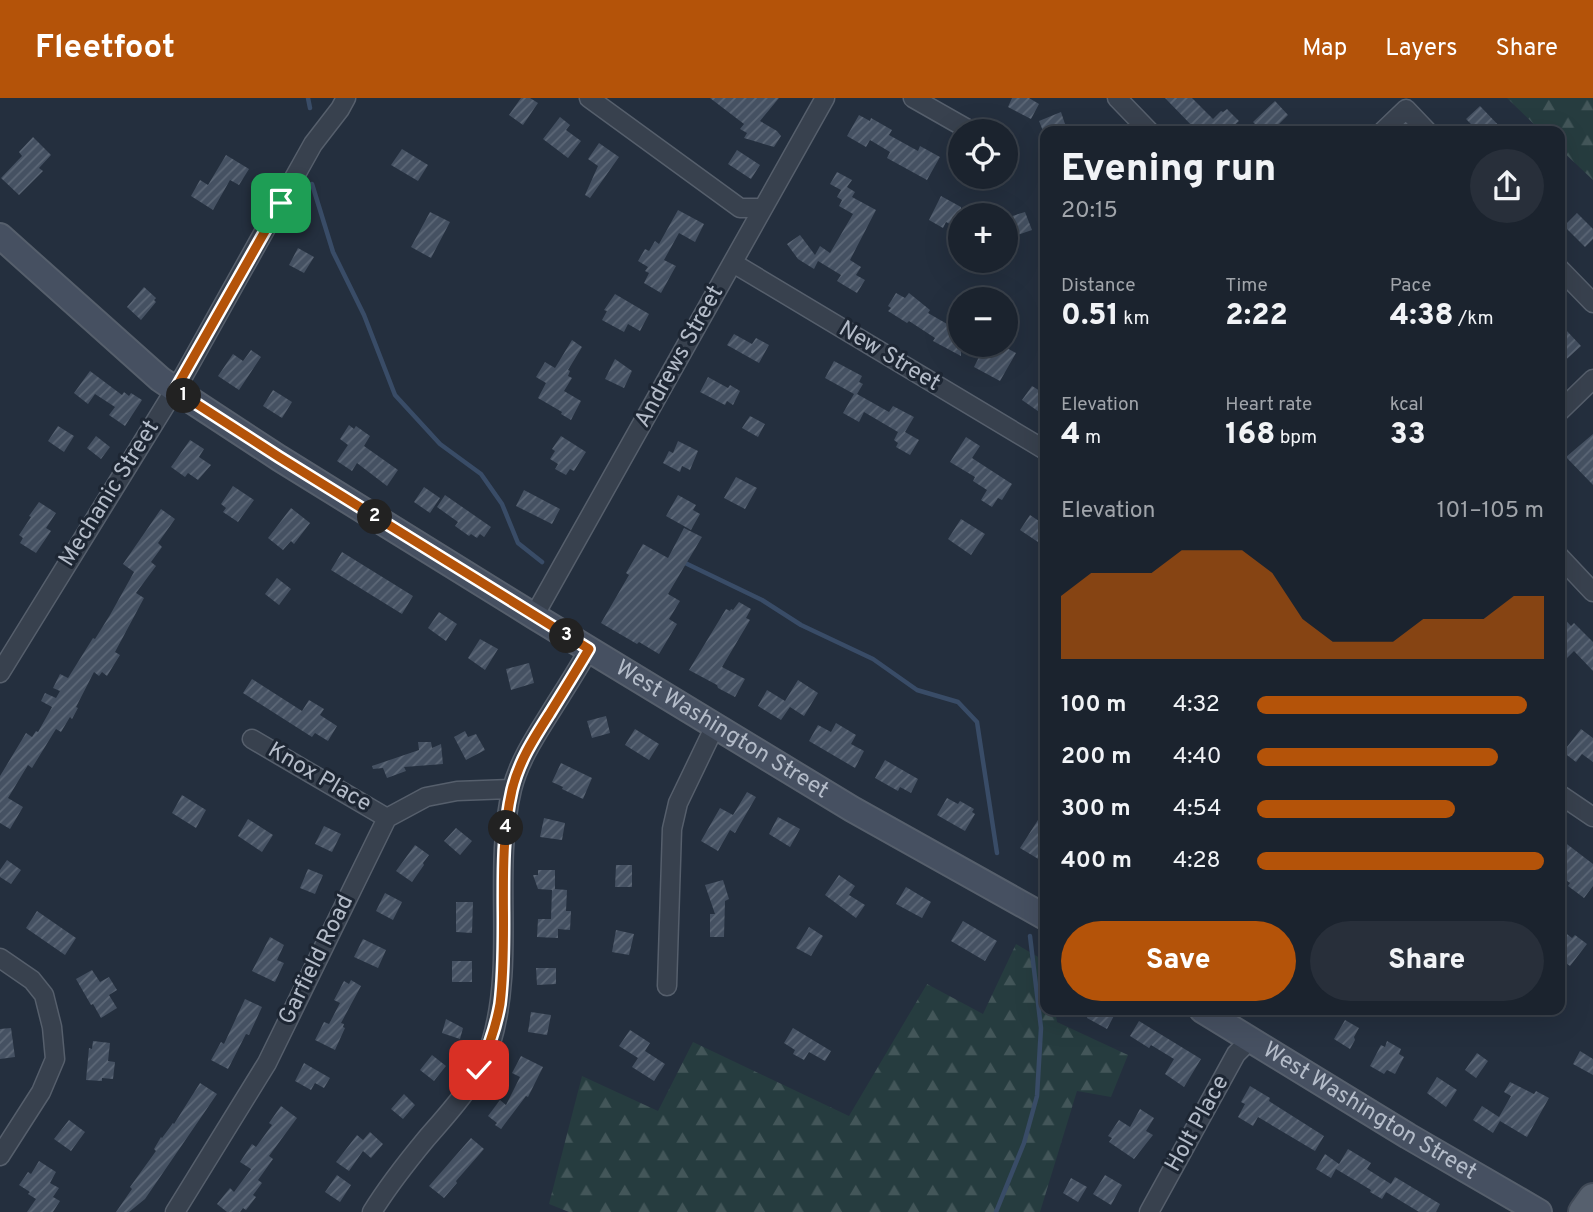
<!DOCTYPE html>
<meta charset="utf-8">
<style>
:root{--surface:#1b232e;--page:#282f3a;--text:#f1f3f6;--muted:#a0a4aa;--line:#39404a;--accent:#b45309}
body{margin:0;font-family:Overpass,sans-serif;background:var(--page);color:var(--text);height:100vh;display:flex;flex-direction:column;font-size:26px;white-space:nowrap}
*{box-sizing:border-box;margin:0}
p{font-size:23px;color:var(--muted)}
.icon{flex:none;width:38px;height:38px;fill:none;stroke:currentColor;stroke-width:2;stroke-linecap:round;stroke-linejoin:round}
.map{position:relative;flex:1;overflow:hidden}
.sheet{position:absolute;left:1040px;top:28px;width:525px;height:889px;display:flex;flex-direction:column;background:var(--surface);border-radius:14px;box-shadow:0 7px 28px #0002,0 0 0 2px var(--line)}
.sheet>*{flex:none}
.fabs{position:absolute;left:948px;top:21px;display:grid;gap:14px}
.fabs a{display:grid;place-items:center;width:70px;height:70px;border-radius:50%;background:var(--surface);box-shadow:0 7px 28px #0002,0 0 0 2px var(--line);font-size:35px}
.pin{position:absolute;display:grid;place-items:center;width:60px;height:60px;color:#fff;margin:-30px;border-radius:14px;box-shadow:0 4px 10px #0006}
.km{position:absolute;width:35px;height:35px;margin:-18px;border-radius:50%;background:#222;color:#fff;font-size:19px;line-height:35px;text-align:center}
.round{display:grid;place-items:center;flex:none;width:74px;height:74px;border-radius:37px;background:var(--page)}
.overview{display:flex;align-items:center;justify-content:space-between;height:119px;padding:0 21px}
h1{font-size:38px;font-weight:800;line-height:52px}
.metrics{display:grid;grid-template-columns:repeat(3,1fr);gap:10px;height:119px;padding:7px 21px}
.metrics div{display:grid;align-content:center}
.metrics b{font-size:30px;font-weight:800}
.metrics small{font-size:19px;font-weight:400}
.metrics p{font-size:19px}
.chart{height:196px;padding:14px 21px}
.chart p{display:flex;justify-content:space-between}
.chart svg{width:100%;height:126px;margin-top:7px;fill:var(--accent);opacity:.7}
.action{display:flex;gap:14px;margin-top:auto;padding:14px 21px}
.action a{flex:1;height:80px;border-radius:42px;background:var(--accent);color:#fff;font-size:28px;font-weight:800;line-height:80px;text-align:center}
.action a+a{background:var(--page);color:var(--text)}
ul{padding:0 21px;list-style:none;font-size:23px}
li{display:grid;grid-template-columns:112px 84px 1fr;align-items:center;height:52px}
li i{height:18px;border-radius:9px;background:var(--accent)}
header{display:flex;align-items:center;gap:42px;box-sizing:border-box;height:98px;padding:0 35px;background:var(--accent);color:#fff}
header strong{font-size:33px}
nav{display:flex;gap:38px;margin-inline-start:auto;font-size:24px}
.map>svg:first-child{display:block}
</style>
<header>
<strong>Fleetfoot</strong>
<nav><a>Map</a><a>Layers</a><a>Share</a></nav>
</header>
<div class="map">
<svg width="1593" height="1114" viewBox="0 0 1593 1114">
<defs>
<pattern id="forest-firs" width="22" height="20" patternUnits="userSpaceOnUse" patternTransform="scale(1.75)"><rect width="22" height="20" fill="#263c3f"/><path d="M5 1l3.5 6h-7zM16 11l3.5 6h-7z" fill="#435659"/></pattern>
<pattern id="building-hatch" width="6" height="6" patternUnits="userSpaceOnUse" patternTransform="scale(1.75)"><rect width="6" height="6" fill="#455162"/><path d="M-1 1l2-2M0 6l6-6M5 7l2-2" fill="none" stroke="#5d6877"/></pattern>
</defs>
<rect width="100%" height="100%" fill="#242f3e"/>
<path fill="url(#forest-firs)" d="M1507 0H1593V82L1559 50V33H1541Z
M1016 846 1045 863V912H1055L1057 924 1128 957 1111 999 1077 993 1040 1114H569L549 1106 582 978 658 1013 693 944 849 1018 927 886 983 916Z"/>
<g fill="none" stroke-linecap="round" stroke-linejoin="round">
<path stroke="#394c67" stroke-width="4.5" d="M308 0 310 10
M312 86 333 154 364 217 395 297 440 346 481 376 502 406 518 445 542 464
M681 463 762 502 801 527 873 561 917 592 958 604 977 624 997 755
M996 1114 1024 1045 1037 998 1041 930 1030 838"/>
</g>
<path fill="url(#building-hatch)" d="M521 0H530L538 5 523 27 509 17Z
M710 0H779L760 23 777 33 781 38 774 49 744 40 747 35 740 31 744 26Z
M1012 0H1029L1039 6 1031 21 1008 9Z
M1165 0H1192L1213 21 1221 13 1223 14 1227 11 1239 23 1228 33H1197Z
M1275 3 1288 17 1272 33H1262L1253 24Z
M1480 8 1504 33H1478L1466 21Z
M1061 14 1065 26 1062 28 1064 33H1043L1039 23Z
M859 17 870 23 871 20 892 32 889 37 918 53 920 48 940 59 927 82 887 60 890 54 870 42 866 49 847 38Z
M560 19 570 27 566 32 581 43 568 60 543 41Z
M33 39 51 57 39 70 43 73 19 97 1 80 22 58 19 54Z
M599 45 619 59 590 100 585 97 598 68 588 61Z
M402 51 428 67 418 83 391 67Z
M737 52 760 67 751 81 728 66Z
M226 57 249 71 239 87 230 82 213 112 191 98 200 82 208 87Z
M837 74 852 82 847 89 855 94 852 99 876 112 850 162 861 169 856 177 865 182 857 195 837 183 841 177 818 163 814 171 798 161 787 146 800 137 815 157 820 148 830 155 853 116 839 108 842 102 837 99 841 92 830 86Z
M941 98 961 109V132L946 124 943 130 929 122Z
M678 112 704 126 695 144 679 135 664 162 676 168 661 195 644 185 649 175 645 173 648 169 638 163 645 151 649 153 655 143 659 146Z
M430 114 450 124 431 160 411 149Z
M1025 114 1032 132 1006 141V120Z
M1577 115 1593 131V141L1585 149 1564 128Z
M298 150 314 159 304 175 289 167Z
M144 189 156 200 154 202 156 204 141 222 127 209Z
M896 195 905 200 909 195 930 212 928 215 961 234V258L933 243 935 240 909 223 907 225 888 213 891 210 888 208Z
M615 196 649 216 640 233 628 226 624 234 602 222 607 213 604 212Z
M1566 232 1581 248 1559 268V239Z
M734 236 752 246 756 240 769 247 759 265 727 247Z
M572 242 582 249 568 272 570 273 568 278 572 280 564 293 581 303 571 322 561 316 562 314 538 300 546 285 536 279 545 264 555 270Z
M996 247H1001L1016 255 1000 283 974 269 982 253 990 257Z
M251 252 261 259 239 292 218 278 233 256 243 263Z
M615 261 632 273 624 290 605 281Z
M834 263 862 278 859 284 863 286 857 296 889 314 893 308 914 319 905 334 919 342 910 357 896 349 898 345 894 342 898 334 864 314 859 324 843 315 854 296 825 280Z
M90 273 122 297 124 294 129 298 131 295 142 302 125 328 109 317 115 309 95 296 88 306 74 295Z
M708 279 728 290 730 287 740 293 733 307 727 303 725 307 700 294Z
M1032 288 1045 296V318L1022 302Z
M273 292 292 304 282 320 263 308Z
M750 318 765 326 758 339 742 330Z
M349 327 354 331 356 328 370 338 364 348 398 372 387 388 357 365 352 373 337 363 348 347 340 341Z
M58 328 74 338 64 354 48 343Z
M1593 336V387L1566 359Z
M96 338 110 349 101 361 87 350Z
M561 338 586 354 574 373 570 371 566 377 555 371 558 366 550 361 555 353 552 351Z
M966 339 980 348 972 360 1012 386 1002 402 998 400 992 409 981 402 987 392 973 383 975 379 950 364Z
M190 342 204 351 199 359 211 367 198 382 188 375 185 379 171 369Z
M678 343 698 353 690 372 682 368 680 374 663 365 669 353 673 355Z
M736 379 757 390 745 411 724 400Z
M233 388 254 402 238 424 223 414 226 410 221 406Z
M424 389 440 400 430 415 414 404Z
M524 392 560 411 552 426 516 408Z
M445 397 491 429 484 439 480 436 477 440 471 436 469 438 455 428 458 424 437 409Z
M678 397 696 407 693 412 700 416 691 432 666 418Z
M39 404 56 415 46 430 51 433 36 455 20 445 23 440 19 437 31 419 29 418Z
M291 410 310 425 294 446 291 443 283 452 268 440Z
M161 411 175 421 158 445 162 449 151 464 156 468 136 495 144 500 115 554 120 557 107 578 102 574 99 578 94 574 76 609 78 610 72 621 70 619 61 634 56 631 32 670 28 667 8 700 23 709 10 731 0 725V678L26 635 32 639 36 633 38 634 52 609 41 603 45 595 56 600 60 593 53 590 60 576 68 580 93 540 95 541 110 517 134 474 123 466Z
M1030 417 1045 427V433L1038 444 1020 432Z
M961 421 985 436 971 457 948 441Z
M684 430 702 439 668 496 680 503 669 521 677 526 659 556 639 544 637 546 601 525 629 477 626 475 643 446 668 460Z
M342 454 413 498 402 516 331 472Z
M277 480 291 491 279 507 265 496Z
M739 504 751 511 746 520 750 522 722 569 745 581 735 599 718 590 717 587 689 572 726 511 730 513 731 511 733 512Z
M439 514 457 526 446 543 428 530Z
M1559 515 1571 528 1574 525 1593 544V573L1574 553 1566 561 1559 554Z
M480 541 498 551 485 572 468 560Z
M529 565 534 585 511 592 506 571Z
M252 581 302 613 309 602 324 611 320 617 337 628 328 643 315 635 312 639 243 595Z
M798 582 818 595 804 618 790 609 781 622 758 608 767 592 785 603Z
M606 618 610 635 592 640 587 623Z
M836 625 856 637 851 646 864 653 855 670 809 643 818 627 831 634Z
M635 631 659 646 649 662 625 647Z
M1581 631 1593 640V664L1582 656 1576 664 1563 654Z
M465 633 468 639 476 636 485 652 466 662 454 639Z
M418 644H431L432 650 441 646 443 666 404 669 406 673 387 680 383 670 373 671 372 668 419 652Z
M885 662 918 681 911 695 900 689 898 693 875 680Z
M561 665 592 680 583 701 562 691 563 689 552 684Z
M747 694 756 699 735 735 730 732 718 753 701 743 720 710 733 717Z
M182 697 206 712 196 730 172 715Z
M947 700 958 706 960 703 974 711 972 714 975 716 965 733 937 717Z
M1045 711V765L1020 750Z
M778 719 800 731 790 749 769 736Z
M544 720 565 725 562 742 540 739Z
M248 721 273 737 262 754 238 738Z
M324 728 341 736 332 754 315 746Z
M456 730 472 743 460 757 444 743Z
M1559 740 1593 766V788L1584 800 1568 788 1570 785 1559 777Z
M415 747 429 757 423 765 424 767 412 784 396 773Z
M7 762 21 772 11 786 0 779V772Z
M616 767H632V789H615Z
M308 771 323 777 315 796 300 790Z
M538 772H555V791L567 792 566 813H571L570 832 558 831V840L537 839 538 821H551L552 792 538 791 533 777H538Z
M839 777 855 788 849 797 865 807 856 820 825 797Z
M723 782 729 801 725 803 724 839H710V816H715L705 787Z
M906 789 931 804 922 820 896 806Z
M385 795 402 804 393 822 376 813Z
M456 804H473L472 835 456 834Z
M37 813 76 840 65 857 26 830Z
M963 823 997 843 985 863 951 843Z
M809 829 823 838 811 858 796 850Z
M1559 830 1572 840 1575 837 1587 846 1570 868 1559 860Z
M616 832 634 836 629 857 612 854Z
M270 839 284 847 277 862 284 865 275 884 252 873Z
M363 841 386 852 378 870 354 859Z
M452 863H472V884H452Z
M536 870H556V886L537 887Z
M92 872 100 884 109 879 117 892 109 897 117 910 101 920 93 906 91 907 76 881Z
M351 882 361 888 341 925 344 926 343 929 345 930 335 952 315 942 324 924 329 926 340 905 334 902 344 883 349 886Z
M245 901 262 909 249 937 246 936 228 971 211 962 221 944 224 946Z
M1091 912H1117L1107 931 1087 920Z
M531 914 551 917 547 937 528 934Z
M446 921 463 930 460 941 442 935Z
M1345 922 1359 930 1354 939 1355 942 1350 951 1334 941Z
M1139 923 1201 961 1184 989 1165 976 1174 961 1151 947 1149 950 1130 938Z
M11 930 15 959 0 961V931Z
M793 930 831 953 825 963 809 954 804 962 793 956 795 952 784 945Z
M630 932 650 945 645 953 665 966 654 983 632 969 638 960 619 948Z
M93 943 110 945 108 963 115 964 113 981 102 980V983L86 982 89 950 92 951Z
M1387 943 1401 951 1399 956 1404 959 1395 976 1387 972 1384 976 1370 968 1381 947 1385 949Z
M1580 953 1593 961V977L1573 966Z
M1477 955 1488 963 1476 980 1465 972Z
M432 957 446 968 434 983 420 972Z
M521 958 543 969 528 999 526 998 501 1031 495 1027 497 1025 488 1018 500 1002 506 1007 520 979 512 975Z
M304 965 330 980 324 990 315 985 311 992 295 983Z
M1437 979 1457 992 1446 1009 1427 995Z
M1510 984 1534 996 1536 993 1549 1000 1527 1039 1500 1023 1493 1035 1473 1022 1482 1008 1499 1019 1511 998 1504 994Z
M200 985 217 996 145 1101 129 1114H116L132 1091 130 1089 156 1053 154 1051 161 1039 162 1040 173 1025 174 1026Z
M1250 988 1270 1000 1269 1003 1324 1038 1315 1053 1258 1019 1253 1028 1238 1019 1245 1006 1241 1004Z
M404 996 415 1007 403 1021 391 1011Z
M281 1008 297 1020 269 1058 273 1061 258 1082 262 1085 253 1097 256 1099 246 1112 243 1110 240 1114H227L217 1106 230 1090 234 1094 251 1071 240 1064 252 1046 256 1049 272 1027 269 1025Z
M1140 1011 1154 1020 1146 1033 1153 1037 1134 1061 1109 1044 1112 1040 1108 1038 1119 1022 1130 1029Z
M69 1022 85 1034 71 1053 54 1041Z
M370 1034 383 1046 371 1060 363 1053 349 1073 336 1064 357 1037 363 1042Z
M471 1040 484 1051 456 1083 457 1085 444 1100 429 1088Z
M1348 1051 1371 1065 1367 1071 1391 1086 1382 1101 1370 1094 1371 1092 1336 1071 1331 1080 1316 1071 1325 1056 1339 1066Z
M39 1063 56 1074 50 1085 59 1090 53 1099 60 1103 53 1114H27L36 1101 28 1096 30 1094 19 1087 28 1074 31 1076Z
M337 1077 351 1087 340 1104 325 1094Z
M1105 1077 1122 1087 1111 1107 1093 1096Z
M1395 1079 1440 1106 1436 1114H1419L1386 1094Z
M1071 1080 1087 1089 1078 1104 1063 1095Z"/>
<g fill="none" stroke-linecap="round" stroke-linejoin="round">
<defs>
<path id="minor" d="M589 0 740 110H762
M913 0 971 33
M1117 0 1149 33
M1383 33 1406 11 1427 33
M733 165 1045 352
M1559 170 1593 205
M1559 314 1593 281
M1559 458 1593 494
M534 518 825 0
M0 575 184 277 313 46 340 11 346 0
M252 641 387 720
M1559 696 1593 719
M0 860 32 882 44 897 52 929 55 961 41 994 0 1058
M667 888 672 731 678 705 715 628
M175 1114 267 965 387 720 426 699 457 693 512 691
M372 1114C388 1088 407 1064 426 1041 451 1012 479 983 491 945 516 862 492 774 512 691 519 663 535 639 550 615 563 594 577 573 589 551
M1149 1114 1236 956 1251 941"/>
<g id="secondary">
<path id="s1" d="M0 138 160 281 192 303 279 360 534 518 852 711 1045 819"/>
<path id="s2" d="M1202 912 1408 1038 1539 1114"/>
</g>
<path id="primary" d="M1583 1114 1593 1100"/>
</defs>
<use href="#minor" stroke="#565f6c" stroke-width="21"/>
<use href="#secondary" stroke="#565f6c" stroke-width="28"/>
<use href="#primary" stroke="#414a57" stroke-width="32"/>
<use href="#minor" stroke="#38414e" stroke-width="18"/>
<use href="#secondary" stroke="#465061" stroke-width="24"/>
<use href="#primary" stroke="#56606e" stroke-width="28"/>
</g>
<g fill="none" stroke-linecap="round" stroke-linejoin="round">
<defs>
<path id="route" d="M281 105 175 292 279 359 589 551C576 573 563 594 550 615 534 640 519 663 512 692 496 762 509 835 500 906 496 929 488 951 479 972"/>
</defs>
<use href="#route" stroke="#fff" stroke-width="14"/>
<use href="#route" stroke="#b45309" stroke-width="9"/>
</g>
<g text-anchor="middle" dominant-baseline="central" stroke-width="6" stroke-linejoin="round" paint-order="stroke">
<g font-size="23" fill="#b4bcc9" stroke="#1d2633">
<text transform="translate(680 259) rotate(-61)">Andrews Street</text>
<text transform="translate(889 259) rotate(31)">New Street</text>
<text transform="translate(110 396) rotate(-58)">Mechanic Street</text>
<text stroke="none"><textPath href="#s1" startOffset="877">West Washington Street</textPath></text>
<text transform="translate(319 680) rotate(30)">Knox Place</text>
<text transform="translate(317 862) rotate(-64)">Garfield Road</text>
<text stroke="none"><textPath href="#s2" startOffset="196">West Washington Street</textPath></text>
<text transform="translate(1198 1026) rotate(-61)">Holt Place</text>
</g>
</g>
</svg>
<div class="fabs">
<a><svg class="icon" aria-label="locate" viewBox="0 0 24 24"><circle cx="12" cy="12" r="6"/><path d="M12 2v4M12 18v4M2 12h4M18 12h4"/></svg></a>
<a>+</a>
<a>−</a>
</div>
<div class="pin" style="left:281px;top:105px;background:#1e9e55"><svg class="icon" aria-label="arrive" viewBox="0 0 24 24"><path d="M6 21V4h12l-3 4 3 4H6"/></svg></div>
<div class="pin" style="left:479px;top:972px;background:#d93025"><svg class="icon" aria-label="check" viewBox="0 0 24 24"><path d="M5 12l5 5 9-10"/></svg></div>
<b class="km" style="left:184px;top:298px">1</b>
<b class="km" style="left:375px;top:419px">2</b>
<b class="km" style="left:567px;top:538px">3</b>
<b class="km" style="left:506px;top:730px">4</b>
<section class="sheet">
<div class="overview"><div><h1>Evening run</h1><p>20:15</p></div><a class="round"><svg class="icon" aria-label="share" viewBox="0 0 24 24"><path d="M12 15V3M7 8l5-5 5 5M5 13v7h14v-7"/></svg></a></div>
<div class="metrics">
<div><p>Distance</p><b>0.51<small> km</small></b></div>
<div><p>Time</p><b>2:22</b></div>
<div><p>Pace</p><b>4:38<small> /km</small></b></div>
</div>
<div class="metrics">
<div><p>Elevation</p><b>4<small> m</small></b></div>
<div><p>Heart rate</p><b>168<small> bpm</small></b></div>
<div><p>kcal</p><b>33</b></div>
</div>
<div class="chart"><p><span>Elevation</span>101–105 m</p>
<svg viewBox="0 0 160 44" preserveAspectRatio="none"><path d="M0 44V22L10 14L20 14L30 14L40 6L50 6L60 6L70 14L80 30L90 38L100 38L110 38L120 30L130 30L140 30L150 22L160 22V44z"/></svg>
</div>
<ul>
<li><b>100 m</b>4:32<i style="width:94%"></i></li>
<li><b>200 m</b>4:40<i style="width:84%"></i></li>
<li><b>300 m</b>4:54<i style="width:69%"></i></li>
<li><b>400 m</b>4:28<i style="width:100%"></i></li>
</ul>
<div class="action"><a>Save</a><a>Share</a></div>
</section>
</div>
